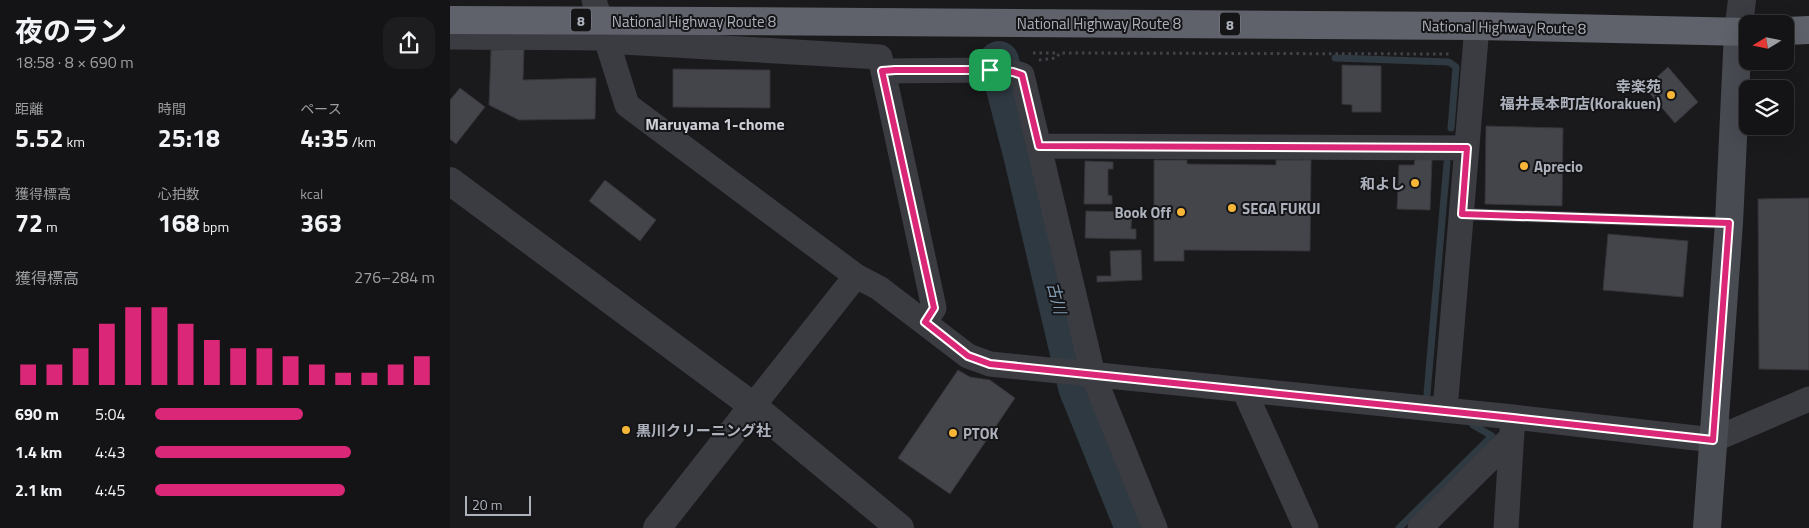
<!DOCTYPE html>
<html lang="ja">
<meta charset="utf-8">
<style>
:root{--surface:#141416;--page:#1d1d1f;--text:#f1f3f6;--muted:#9d9ea1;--line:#333335;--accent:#db2777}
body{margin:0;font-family:"Titillium Web","Noto Sans JP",sans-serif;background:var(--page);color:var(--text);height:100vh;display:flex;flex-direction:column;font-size:19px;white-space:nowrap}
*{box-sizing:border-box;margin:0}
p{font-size:16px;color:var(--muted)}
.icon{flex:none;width:28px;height:28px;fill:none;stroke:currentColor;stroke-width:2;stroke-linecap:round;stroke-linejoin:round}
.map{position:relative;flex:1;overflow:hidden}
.panel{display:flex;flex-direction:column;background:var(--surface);width:450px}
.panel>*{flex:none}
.needle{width:32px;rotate:260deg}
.buttons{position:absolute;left:1289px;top:15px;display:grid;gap:10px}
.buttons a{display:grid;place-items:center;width:55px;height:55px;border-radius:10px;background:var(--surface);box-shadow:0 5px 20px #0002,0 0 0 1px var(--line);font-size:25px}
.scale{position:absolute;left:15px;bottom:12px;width:66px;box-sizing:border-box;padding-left:5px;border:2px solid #acb1bc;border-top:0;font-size:14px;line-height:18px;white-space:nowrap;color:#acb1bc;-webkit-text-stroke:4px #151518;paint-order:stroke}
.pin{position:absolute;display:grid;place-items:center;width:42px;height:42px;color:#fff;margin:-21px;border-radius:10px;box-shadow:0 2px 8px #0006}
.round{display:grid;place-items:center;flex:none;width:52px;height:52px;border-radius:15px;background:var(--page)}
.head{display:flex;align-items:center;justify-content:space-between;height:85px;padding:0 15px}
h1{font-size:28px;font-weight:700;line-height:38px}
.metrics{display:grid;grid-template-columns:repeat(3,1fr);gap:8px;height:85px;padding:5px 15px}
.metrics div{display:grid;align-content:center}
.metrics b{font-size:25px;font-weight:700}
.metrics small{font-size:14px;font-weight:400}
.metrics p{font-size:14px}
.chart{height:140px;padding:10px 15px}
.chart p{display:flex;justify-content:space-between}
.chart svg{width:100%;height:90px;margin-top:5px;stroke:var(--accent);stroke-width:6}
ul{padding:0 15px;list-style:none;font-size:16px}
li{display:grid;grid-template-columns:80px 60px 1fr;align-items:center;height:38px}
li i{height:12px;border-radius:6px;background:var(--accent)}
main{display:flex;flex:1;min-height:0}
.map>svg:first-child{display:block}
</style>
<main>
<section class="panel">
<div class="head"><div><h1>夜のラン</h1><p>18:58 · 8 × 690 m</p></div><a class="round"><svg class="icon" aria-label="share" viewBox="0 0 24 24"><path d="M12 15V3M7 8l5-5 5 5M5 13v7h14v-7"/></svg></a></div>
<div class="metrics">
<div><p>距離</p><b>5.52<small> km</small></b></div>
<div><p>時間</p><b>25:18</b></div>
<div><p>ペース</p><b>4:35<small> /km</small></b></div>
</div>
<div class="metrics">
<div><p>獲得標高</p><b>72<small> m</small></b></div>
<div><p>心拍数</p><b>168<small> bpm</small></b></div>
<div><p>kcal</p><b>363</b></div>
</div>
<div class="chart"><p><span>獲得標高</span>276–284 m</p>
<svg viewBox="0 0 160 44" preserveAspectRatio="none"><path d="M5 44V34M15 44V34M25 44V26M35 44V14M45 44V6M55 44V6M65 44V14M75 44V22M85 44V26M95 44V26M105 44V30M115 44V34M125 44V38M135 44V38M145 44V34M155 44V30"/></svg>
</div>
<ul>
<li><b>690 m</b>5:04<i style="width:53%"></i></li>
<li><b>1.4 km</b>4:43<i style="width:70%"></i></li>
<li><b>2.1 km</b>4:45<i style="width:68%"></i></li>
</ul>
</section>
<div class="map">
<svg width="1359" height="528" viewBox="0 0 1359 528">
<rect width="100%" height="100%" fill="#1a1a1d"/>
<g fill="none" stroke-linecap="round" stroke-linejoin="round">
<path stroke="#2f3941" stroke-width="7" d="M885 58 999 62 1006 67 1001 128
M977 394 997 163
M949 528 1042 436 1023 425"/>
<path stroke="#2f3941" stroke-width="40" d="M549 61 573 154 628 387 685 528"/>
</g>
<path fill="#44454a" stroke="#343439" d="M74 49 73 80 146 78 145 119 69 120 39 105 41 50Z
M892 65 931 66V112H902V105L892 104Z
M1218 67 1248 102 1225 123 1195 88Z
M223 69 320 70V108L223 107Z
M10 88 35 107 6 144 0 139V100Z
M1036 126 1113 128 1112 206 1035 204Z
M965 159H982L980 210 947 209 949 165H964Z
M704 160H737V164L826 165V160H861L860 251 734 250V261H704Z
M635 161 663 162V169H658V195L662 196V204H634Z
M155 180 206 220 190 241 139 201Z
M1359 198V370L1309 369 1308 199Z
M636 211 682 212 681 229H686V239L635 238Z
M1158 234 1238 241 1233 297 1153 290Z
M691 250 692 280 647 282V276H661L660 251Z
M508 370 520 377 540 380 565 398 500 494 448 458Z"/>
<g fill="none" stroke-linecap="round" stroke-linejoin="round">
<path stroke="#414349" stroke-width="3" stroke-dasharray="2.5 4" stroke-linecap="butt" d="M583 53H609
M589 60 606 58 610 53 1002 54"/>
<path stroke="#3b3c42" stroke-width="12" d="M1012 214 1279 223"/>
<path stroke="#3b3c42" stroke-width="25" d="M144 0 177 105 406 276 303 406
M0 37 155 38
M156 41 430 57 433 71
M589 146 1017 148
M406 276 429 288 518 356 540 364 1063 417 1263 440 1359 399
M475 322 484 308 433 71 540 70 563 72 572 75 643 375 705 528
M794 390 856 528
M995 410 1027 26
M970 528 1061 438
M1056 528 1062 431"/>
<path stroke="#3b3c42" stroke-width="28" d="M1288 32 1292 0
M0 181 303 406 450 528
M207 528 303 406"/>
<path stroke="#494b52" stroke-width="28" d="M1257 528 1279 223 1288 32"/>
<path stroke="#5f626a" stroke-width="28" d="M262 21 1027 26 1298 32
M1335 31 1359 30"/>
<path stroke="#5f626a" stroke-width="28" d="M0 20 262 21"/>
</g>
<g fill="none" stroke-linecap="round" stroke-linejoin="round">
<defs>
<path id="route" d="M445 70H540L563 72 572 75 589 146 1017 148 1012 214 1279 223 1263 440 1063 418 540 364 518 356 475 322 484 308 432 71Z"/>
</defs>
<use href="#route" stroke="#fff" stroke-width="10"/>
<use href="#route" stroke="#db2777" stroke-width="6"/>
</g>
<g fill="#f7b638" stroke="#151518" stroke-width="2">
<circle cx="1221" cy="95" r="5"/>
<circle cx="1074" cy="166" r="5"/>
<circle cx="965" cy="183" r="5"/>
<circle cx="782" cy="208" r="5"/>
<circle cx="731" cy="212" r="5"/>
<circle cx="176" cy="430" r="5"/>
<circle cx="503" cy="433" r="5"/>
</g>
<g text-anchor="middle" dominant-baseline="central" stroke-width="4" stroke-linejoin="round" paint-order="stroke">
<g fill="#151518" stroke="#7f828b" stroke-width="1">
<rect x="121" y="8.5" width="20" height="23" rx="4"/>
<rect x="770" y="12.5" width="20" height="23" rx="4"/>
</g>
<g font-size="14" font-weight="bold" fill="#acb1bc">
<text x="131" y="20">8</text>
<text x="780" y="24">8</text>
</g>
<g font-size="15" fill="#acb1bc" stroke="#151518">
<text x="244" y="21">National Highway Route 8</text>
<text x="649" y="23">National Highway Route 8</text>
<text transform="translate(1054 27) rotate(1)">National Highway Route 8</text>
</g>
<g font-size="15" font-weight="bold" fill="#acb1bc" stroke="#151518" text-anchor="start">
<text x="1211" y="86" text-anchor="end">幸楽苑<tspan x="1211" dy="17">福井長本町店(Korakuen)</tspan></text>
<text x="1084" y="166">Aprecio</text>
<text x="955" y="183" text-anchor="end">和よし</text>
<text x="792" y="208">SEGA FUKUI</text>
<text x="721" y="212" text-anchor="end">Book Off</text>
<text x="186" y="430">黒川クリーニング社</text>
<text x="513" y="433">PTOK</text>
</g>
<g font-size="16" font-weight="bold" fill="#ced0d8" stroke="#151518">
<text x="265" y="124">Maruyama 1-chome</text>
</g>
<g font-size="16" font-style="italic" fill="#839fb7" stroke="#151518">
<text transform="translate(607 298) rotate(76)">古川</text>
</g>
</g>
</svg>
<div class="buttons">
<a><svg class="needle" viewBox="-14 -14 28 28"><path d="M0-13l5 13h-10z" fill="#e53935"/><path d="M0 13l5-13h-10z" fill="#9d9ea1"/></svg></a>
<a><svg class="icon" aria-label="layers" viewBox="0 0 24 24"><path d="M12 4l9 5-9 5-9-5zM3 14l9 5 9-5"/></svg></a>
</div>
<div class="scale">20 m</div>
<div class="pin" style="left:540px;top:70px;background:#1e9e55"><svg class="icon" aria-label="arrive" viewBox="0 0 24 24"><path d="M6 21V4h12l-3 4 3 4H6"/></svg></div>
</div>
</main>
